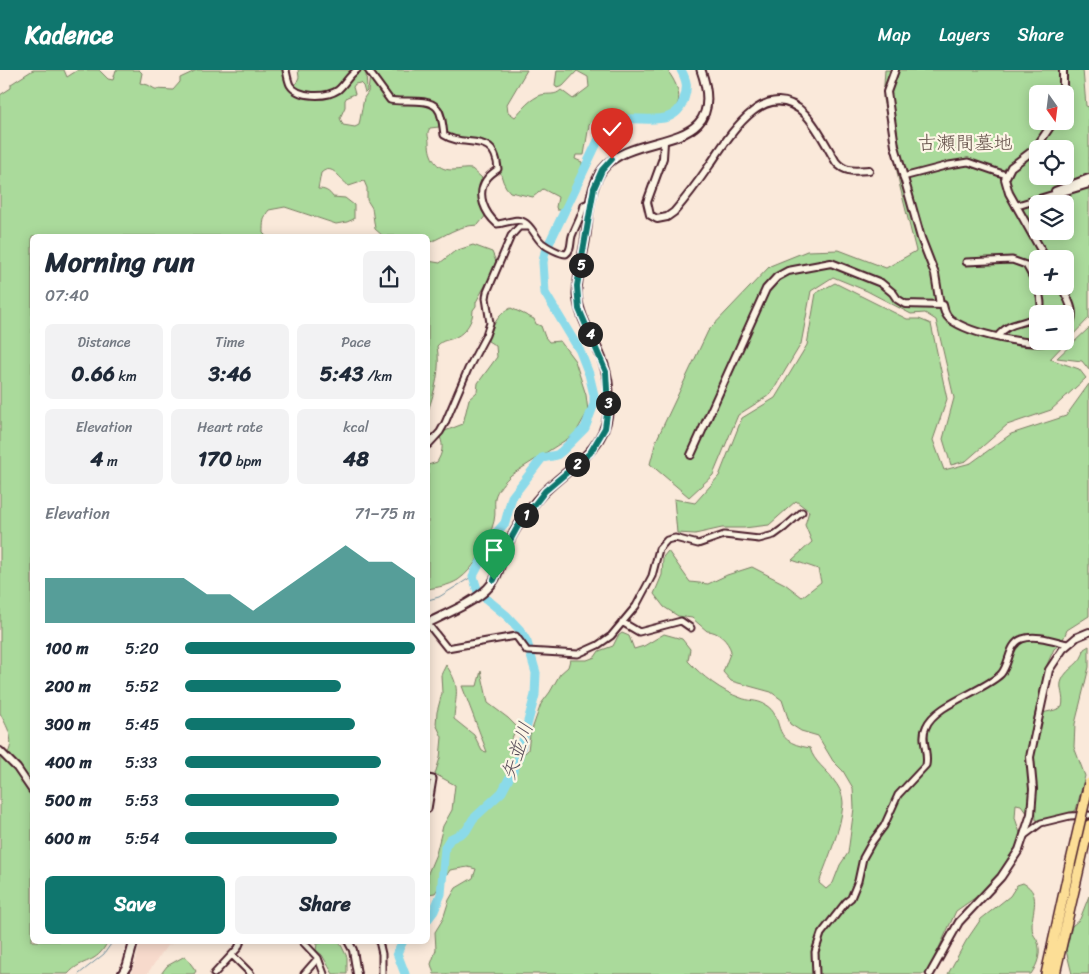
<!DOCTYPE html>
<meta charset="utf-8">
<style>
:root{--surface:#fff;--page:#f2f2f3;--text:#1f2937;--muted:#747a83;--accent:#0f766e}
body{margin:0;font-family:Sriracha,"Klee One",sans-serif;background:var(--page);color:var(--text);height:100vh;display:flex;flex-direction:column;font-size:19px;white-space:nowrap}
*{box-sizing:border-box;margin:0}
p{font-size:16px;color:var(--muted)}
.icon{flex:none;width:28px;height:28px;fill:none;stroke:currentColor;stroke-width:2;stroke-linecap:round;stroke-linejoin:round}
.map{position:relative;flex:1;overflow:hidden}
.panel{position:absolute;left:30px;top:164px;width:400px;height:710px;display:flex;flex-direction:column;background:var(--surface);border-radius:8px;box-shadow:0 2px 12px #0003}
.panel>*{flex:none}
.needle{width:32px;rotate:166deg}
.tools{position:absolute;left:1029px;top:15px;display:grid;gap:10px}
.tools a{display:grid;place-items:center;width:45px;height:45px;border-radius:8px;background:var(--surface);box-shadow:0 2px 12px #0003;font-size:25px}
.pin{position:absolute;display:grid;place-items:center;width:42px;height:42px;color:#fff;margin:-51px -21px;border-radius:50% 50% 50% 0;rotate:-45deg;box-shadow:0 0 5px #0007}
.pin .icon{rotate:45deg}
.km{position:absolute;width:25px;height:25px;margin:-12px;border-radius:50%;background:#222;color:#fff;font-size:14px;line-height:25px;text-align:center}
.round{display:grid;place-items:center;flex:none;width:52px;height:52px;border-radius:8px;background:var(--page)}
.head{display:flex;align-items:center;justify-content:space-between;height:85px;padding:0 15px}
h1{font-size:28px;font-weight:700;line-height:38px}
.stats{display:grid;grid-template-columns:repeat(3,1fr);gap:8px;height:85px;padding:5px 15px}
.stats div{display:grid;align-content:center;border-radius:8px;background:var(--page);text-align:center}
.stats b{font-size:21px;font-weight:700}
.stats small{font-size:14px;font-weight:400}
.stats p{font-size:14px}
.chart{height:140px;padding:10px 15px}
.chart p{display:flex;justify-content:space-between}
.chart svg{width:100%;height:90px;margin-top:5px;fill:var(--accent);opacity:.7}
.button{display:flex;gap:10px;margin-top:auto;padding:10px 15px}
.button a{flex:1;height:58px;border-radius:8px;background:var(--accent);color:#fff;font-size:20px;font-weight:700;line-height:58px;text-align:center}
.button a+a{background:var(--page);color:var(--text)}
ul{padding:0 15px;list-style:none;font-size:16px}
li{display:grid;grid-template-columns:80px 60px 1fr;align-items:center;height:38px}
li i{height:12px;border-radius:6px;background:var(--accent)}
header{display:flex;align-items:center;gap:30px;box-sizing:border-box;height:70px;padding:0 25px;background:var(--accent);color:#fff}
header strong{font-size:24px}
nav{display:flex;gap:28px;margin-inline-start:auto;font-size:18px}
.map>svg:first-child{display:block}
</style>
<header>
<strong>Kadence</strong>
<nav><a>Map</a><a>Layers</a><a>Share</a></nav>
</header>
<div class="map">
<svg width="1089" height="904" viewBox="0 0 1089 904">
<rect width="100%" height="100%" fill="#fae9da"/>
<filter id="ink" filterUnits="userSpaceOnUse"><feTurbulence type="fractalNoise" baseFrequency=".02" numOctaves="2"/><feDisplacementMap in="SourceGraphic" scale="10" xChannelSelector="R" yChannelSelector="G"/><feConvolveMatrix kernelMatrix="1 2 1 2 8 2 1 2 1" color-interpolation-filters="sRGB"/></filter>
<g filter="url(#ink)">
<path fill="#f7dacc" d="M141 871H176L166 877 147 904H131Z"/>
<path fill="#aada9b" stroke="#7a7c63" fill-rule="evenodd" d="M33 0H64L67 7 78 0H99L108 9 113 10 116 0H139L142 3 140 13 148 15 155 19 173 20 180 12V8L197 0H285L288 14 301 25 333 24 355 2 364 0 366 3 367 21 365 23 363 16 360 13 355 14 353 17 355 24 347 27 345 30V37L340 48 343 55 355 57 359 55 364 28 368 22 370 4 389 32 426 34 436 39 439 57 430 58C426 64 429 66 429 73 429 86 436 100 452 100 459 100 465 98 472 99L482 108 481 118 487 144 478 155C455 156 448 165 428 173V166H383L375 159 372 138 367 130V118L364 111 349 116C340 110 333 92 321 103L318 119C325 119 329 121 333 127L345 128 354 135V149L347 152 336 154 285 137 269 140C263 147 263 154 263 163L266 166H32V713L8 683C15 669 7 657 0 643V25L11 18V14Z
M298 0H355L337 19 320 24 301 22 291 15 296 14 299 7Z
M371 0H527L507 34 508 42 515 47C523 38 530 29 541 25 549 23 555 26 561 20L573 29 589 17 588 7 577 1 563 16 557 18 555 15 557 0H667C683 21 686 43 655 47 638 50 622 46 605 52L599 45 589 55 584 85H576L575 89 582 92V98L562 140H557L556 137 558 127 543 119 533 127 510 122C497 110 502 88 491 76 481 63 455 75 447 65 442 59 439 44 437 36L391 29Z
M885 0H1083L1086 36 1089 37V248L1050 289 1079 299 1086 308 1051 340 1007 355 966 391 951 395 943 369 954 328 936 250 925 243 911 244 867 221 833 207 811 221 801 274 771 324 738 345 713 405 689 427 650 394 656 371 708 261 770 196 807 181 839 180 886 198 916 181 900 117 883 29ZM1038 24H1065V51H1038ZM1038 79H1065V106H1038ZM1038 134H1065V161H1038ZM1038 189H1065V216H1038ZM1038 244H1065V271H1038Z
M473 175 492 182 497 194 476 232V236L473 240C473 251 466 262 456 267 448 271 443 269 437 276 441 299 435 320 428 341V191L440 193 455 181Z
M835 213 907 249H919L931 254 947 329 933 370 944 400 971 393 1011 364 1066 346 1089 314V546L1067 560 1062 572 1054 579 1045 599 1029 670 1027 687 1030 718 1028 744 1021 735 1016 734 1015 748 1020 763V770L989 818 956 841 927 904H434L431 894 436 880 435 862 443 849 449 830 456 818 473 808 476 799 468 797 450 800 435 823 428 824V803L436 784 443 756 452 740 455 715 435 704 440 688 442 667 436 654 437 642 442 623 441 605 446 595C462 618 455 625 454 649L474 665 482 681 487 682 462 616H477L481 601 488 633 508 648 517 657 511 670 513 683H525L528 680 530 665 541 634 550 622 560 604 568 597 570 590H587L595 587 599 581 613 576 618 566 622 563 629 566 634 579 644 576 664 564 682 569 690 579 688 591C702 606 721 621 741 628 748 631 757 630 764 634 788 647 766 671 810 678 814 693 827 699 835 712 840 718 843 726 843 734 841 760 828 788 819 813L826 819 833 813 840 795 848 783 854 738 853 718 843 701 833 691 818 666 801 661 790 654 782 630 771 622 731 611 723 602 731 581C728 571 718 561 707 561L692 548 678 546 664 537 654 524 662 505 663 487 668 481 690 512 708 514 727 505 752 497 785 514 802 527 821 512 818 499 792 490 812 472 805 455 809 441 796 431 769 455 744 458H722L695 464 677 463 674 429 695 433 719 406 742 348 775 328 807 275 816 223Z
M511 238 534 249 536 254 541 256 545 267 549 272 560 271 575 291 586 325 588 341 575 364 511 405C505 411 497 419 495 428 494 435 496 443 494 451 489 471 476 498 458 510 448 516 438 517 428 519V395L437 392C442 384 444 376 440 367L445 361 463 354 469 329 477 322 478 313 497 287 496 276 488 271C492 257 497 244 511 238Z
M1089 258V300L1082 291 1057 288Z
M1089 576V597L1075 654 1074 677 1085 706 1076 740C1067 746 1047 752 1036 750L1033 687 1042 643 1055 640 1062 637C1065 626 1058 618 1062 610 1067 597 1083 594 1084 579Z
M0 685 14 699 32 725V871H108C96 896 83 887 68 904H0Z
M1023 813C1045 825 1028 845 1033 863 1034 866 1036 868 1037 870 1042 882 1038 894 1031 904H948L966 871 981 849 1010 826 1017 815Z
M1089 826V904H1072L1066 880 1072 856 1080 849Z
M329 871H339L347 887V904H333L322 885 316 880 317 874Z
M185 886 196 901 194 904H161L167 896Z"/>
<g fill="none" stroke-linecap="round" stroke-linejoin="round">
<path stroke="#718f9d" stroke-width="1" d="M428 530 439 527 473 506
M79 904 104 884 113 871"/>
<path stroke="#8bdae9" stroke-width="9" d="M428 849 434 841 441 824 445 777 450 769 466 761 473 749 502 722 517 693 535 625 536 603 527 572 520 560 507 546 478 522 473 506 496 463 505 453 512 427 542 388 557 385 562 381 585 358 594 334V325L589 304 580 281 545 223 543 192 545 182 605 56C627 37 673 66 684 29 688 17 687 11 681 0
M403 871 397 883 405 904"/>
<defs>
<path id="minor" d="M286 0C287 5 288 11 290 15 298 28 326 28 338 20 345 14 349 5 357 0
M368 0 390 30C401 33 428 27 437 38 442 43 443 57 444 65 465 79 495 60 498 99 494 102 489 105 486 110 476 125 485 143 497 154 505 154 517 147 524 152 532 156 535 167 542 173 547 177 560 184 566 184 572 180 570 173 572 166 576 155 582 146 584 135L591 132
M903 107 949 95 968 92 1006 105
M966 192 1012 190 1026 195C1033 207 1046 230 1039 244
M997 267C1012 249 1021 257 1038 245
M428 375 440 362 445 353 468 299 486 265 490 253 486 228 487 222 511 166 519 157H529
M622 552 639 562 681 551 691 558
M428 554 447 578 516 566 527 581 578 584 598 575 611 566 636 536 652 506 659 479 667 470 675 468 698 474 724 465 759 469 774 465 785 457 802 442
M428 708 433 709 428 739
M1025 765 1041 753 1070 746 1089 745
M302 871 318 888 324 904
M379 871 382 884V904
M232 885 251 904
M214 904 238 878 241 871
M304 904 318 888
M816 904 815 882 821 864 846 832 851 828 858 811 863 788 872 772 884 756 898 725 926 695C929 682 920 669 926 657 935 634 984 621 1001 604 1010 594 1008 574 1022 569 1036 564 1054 571 1067 574"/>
<path id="tertiary" d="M895 0 887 22 895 76 921 168 935 204 940 235
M1063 24V0
M664 72 663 88 647 132 650 145 657 149 667 147 674 142C687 127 698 112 709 96 728 68 765 4 805 44 817 56 827 77 836 92 845 103 856 101 869 100
M1055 121 1089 108
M1016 136 1089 114
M1046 189 1009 123 1005 109 1011 97 1035 79 1054 51
M1061 216C1070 232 1078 245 1065 261
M691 385 766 219 777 207 788 201 831 193 881 213 893 223 897 229 905 234 943 235C944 240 945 245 950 249 970 264 1029 277 1054 271
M0 681 17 698 32 720
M348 871 353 880 357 904
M930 904 959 852 1001 807 1019 780 1031 744 1033 719 1030 687 1049 600 1063 579 1077 567 1089 562"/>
<path id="secondary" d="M428 553C445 544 473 533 487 519 500 507 501 489 508 474 515 458 526 444 537 430 561 401 603 385 608 344 610 328 609 310 604 295 596 270 579 250 577 224 577 206 582 189 585 172 589 148 588 118 603 99 635 58 732 87 701 0
M122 904 127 896 134 871"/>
<path id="motorway" d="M1046 904 1070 795
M1055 904 1089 755"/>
</defs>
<use href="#minor" stroke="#4a1f2b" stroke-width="9"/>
<use href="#tertiary" stroke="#4a1f2b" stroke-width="10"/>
<use href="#secondary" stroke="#4a1f2b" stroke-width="11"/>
<use href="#motorway" stroke="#4a1f2b" stroke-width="12"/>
<use href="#minor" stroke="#fcf5e5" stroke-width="5"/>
<use href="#tertiary" stroke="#fcf5e5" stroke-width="6"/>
<use href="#secondary" stroke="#fcf5e5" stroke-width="7"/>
<use href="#motorway" stroke="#fcde96" stroke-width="9"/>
<defs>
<path id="motorway-bridge" d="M1070 795 1089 713"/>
</defs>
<use href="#motorway-bridge" stroke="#4a1f2b" stroke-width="12" stroke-linecap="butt"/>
<use href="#motorway-bridge" stroke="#fcde96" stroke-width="9"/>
</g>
</g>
<g fill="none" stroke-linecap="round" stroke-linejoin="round" filter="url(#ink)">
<defs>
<path id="route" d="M494 510 507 476 518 456 545 421 590 383 605 358 608 337 606 302 579 239 577 216 594 118 602 100 612 89"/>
</defs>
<use href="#route" stroke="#fff" stroke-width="10"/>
<use href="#route" stroke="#0f766e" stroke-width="6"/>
</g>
<g text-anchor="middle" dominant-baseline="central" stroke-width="4.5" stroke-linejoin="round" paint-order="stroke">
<g font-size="19" fill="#624e47" stroke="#fcf5e5">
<text x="965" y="72">古瀬間墓地</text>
</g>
<g font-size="20" font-style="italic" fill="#5a4e5a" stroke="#fcf5e5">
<text transform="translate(517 681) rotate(-71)">矢並川</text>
</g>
</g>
</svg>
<div class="tools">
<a><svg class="needle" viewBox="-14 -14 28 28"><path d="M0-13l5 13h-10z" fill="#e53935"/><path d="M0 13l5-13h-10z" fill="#747a83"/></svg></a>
<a><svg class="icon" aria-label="locate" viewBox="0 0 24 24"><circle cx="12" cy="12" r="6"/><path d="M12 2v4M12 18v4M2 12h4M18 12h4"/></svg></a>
<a><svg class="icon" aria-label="layers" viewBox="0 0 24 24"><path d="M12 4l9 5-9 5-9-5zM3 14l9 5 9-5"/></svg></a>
<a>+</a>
<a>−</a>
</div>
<div class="pin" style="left:494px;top:510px;background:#1e9e55"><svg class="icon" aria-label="arrive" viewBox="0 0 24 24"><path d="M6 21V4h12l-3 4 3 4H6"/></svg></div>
<div class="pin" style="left:612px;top:89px;background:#d93025"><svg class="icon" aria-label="check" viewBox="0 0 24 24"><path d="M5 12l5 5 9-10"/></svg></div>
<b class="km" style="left:526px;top:445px">1</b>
<b class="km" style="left:577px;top:394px">2</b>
<b class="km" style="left:608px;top:333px">3</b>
<b class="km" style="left:590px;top:264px">4</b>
<b class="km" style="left:581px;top:195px">5</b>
<section class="panel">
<div class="head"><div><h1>Morning run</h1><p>07:40</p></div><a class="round"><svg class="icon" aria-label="share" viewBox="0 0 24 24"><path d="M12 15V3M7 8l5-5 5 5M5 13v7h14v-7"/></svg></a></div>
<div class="stats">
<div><p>Distance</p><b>0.66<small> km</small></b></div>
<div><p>Time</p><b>3:46</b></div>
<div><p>Pace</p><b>5:43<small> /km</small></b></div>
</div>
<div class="stats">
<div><p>Elevation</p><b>4<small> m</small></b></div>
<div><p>Heart rate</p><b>170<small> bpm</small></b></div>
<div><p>kcal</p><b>48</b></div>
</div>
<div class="chart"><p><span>Elevation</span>71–75 m</p>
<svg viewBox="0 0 160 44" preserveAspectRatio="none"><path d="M0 44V22L10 22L20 22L30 22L40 22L50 22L60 22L70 30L80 30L90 38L100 30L110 22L120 14L130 6L140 14L150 14L160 22V44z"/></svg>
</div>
<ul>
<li><b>100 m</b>5:20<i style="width:100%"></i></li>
<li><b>200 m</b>5:52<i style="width:68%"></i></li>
<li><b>300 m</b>5:45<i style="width:74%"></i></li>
<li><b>400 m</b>5:33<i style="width:85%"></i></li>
<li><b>500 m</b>5:53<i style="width:67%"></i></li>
<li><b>600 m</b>5:54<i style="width:66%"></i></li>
</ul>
<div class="button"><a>Save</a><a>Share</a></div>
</section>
</div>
